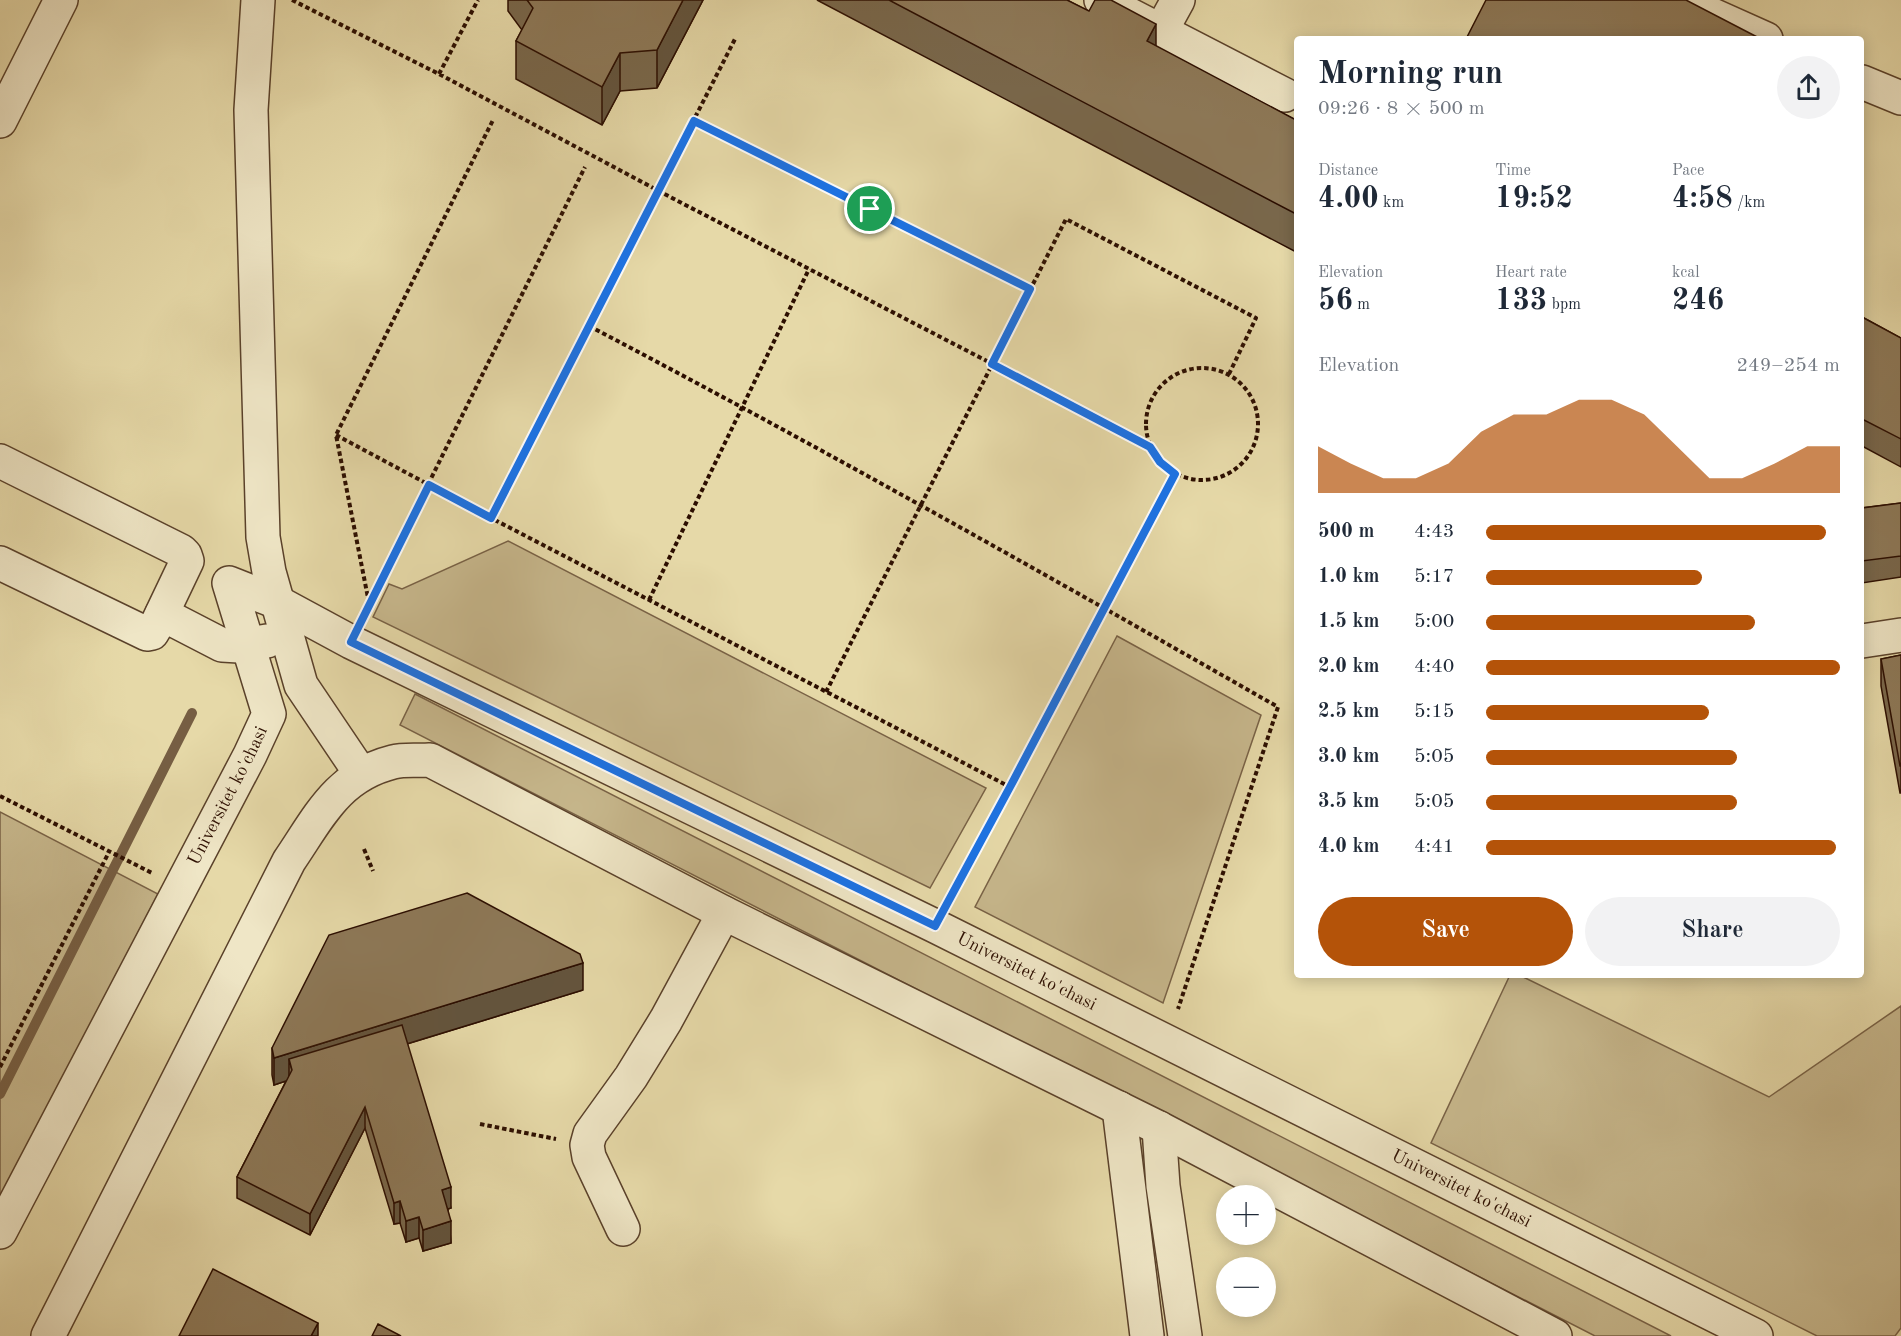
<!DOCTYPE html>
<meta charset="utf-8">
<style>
:root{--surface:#fff;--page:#f2f2f3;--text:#1f2937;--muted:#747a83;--accent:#b45309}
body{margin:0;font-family:"Old Standard TT",serif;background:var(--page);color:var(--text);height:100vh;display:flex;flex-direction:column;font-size:22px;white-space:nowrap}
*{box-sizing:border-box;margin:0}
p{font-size:20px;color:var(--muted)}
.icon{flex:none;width:33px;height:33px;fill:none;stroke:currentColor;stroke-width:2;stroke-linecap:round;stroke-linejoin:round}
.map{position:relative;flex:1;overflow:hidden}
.side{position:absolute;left:1294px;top:36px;width:570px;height:942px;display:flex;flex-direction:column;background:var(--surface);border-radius:6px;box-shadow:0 3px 15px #0003}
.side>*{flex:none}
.tools{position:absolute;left:1216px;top:1185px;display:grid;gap:12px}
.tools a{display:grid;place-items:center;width:60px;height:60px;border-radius:50%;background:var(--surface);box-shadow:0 3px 15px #0003;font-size:30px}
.pin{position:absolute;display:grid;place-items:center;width:51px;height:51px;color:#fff;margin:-26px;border:3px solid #fff;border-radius:50%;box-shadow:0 2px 6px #0007}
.round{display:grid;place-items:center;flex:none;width:63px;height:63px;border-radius:32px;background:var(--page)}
.headline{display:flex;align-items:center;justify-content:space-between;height:102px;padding:0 24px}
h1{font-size:33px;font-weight:800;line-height:45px}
.metrics{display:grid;grid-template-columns:repeat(3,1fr);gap:9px;height:102px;padding:6px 24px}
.metrics div{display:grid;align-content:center}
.metrics b{font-size:30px;font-weight:800}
.metrics small{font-size:16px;font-weight:400}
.metrics p{font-size:16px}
.chart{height:168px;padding:12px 24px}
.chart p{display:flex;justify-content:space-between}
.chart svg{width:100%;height:108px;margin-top:6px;fill:var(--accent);opacity:.7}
.cta{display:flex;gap:12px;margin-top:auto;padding:12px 24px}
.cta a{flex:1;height:69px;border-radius:36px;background:var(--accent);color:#fff;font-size:24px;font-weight:800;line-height:69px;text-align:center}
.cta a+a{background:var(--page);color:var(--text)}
ul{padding:0 24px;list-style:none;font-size:20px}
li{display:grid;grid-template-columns:96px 72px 1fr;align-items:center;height:45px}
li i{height:15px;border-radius:8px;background:var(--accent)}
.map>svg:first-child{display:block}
</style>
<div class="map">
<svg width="1901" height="1336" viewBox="0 0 1901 1336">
<rect width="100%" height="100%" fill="#e6d9a8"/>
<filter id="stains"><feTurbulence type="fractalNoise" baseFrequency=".00333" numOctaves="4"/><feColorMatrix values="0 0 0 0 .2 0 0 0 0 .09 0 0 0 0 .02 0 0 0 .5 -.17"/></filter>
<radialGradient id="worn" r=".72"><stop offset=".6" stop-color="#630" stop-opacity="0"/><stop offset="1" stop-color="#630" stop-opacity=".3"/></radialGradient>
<path fill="#c6b68b" stroke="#796246" stroke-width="1.5" d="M508 541 986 788 930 888 373 617 389 584 402 589Z
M1117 636 1261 715 1163 1003 975 907Z
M415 694 1671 1336H1595L400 725Z
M0 812 158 894 0 1199Z
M1510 975H1519L1769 1097 1901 1006V1328L1895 1336H1817L1431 1143Z"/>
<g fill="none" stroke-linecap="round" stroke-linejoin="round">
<path stroke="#765e43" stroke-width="10" d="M0 1094 192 713"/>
<defs>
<g id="minor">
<path d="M258 0 251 110 263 537 269 572 301 685 361 774"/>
<path d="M1101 0 1285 95"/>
<path d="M1679 0 1766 39"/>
<path d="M1161 31 1178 0"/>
<path d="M1862 82 1901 98"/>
<path d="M0 121 61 0"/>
<path d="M0 461 181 551 185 555 187 561 155 628 152 633 147 634 0 563"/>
<path d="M162 614 222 645 239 646 267 641"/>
<path d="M1862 641 1901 635"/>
<path d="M1119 1108 1147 1336"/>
<path d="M1159 1128 1163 1186 1185 1336"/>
<path d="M623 1229 589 1157 587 1145 590 1134 631 1077 666 1020 724 913"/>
<path id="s1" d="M0 1232 250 755 269 714 229 583 277 602 351 642 935 926 1756 1336"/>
<path d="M48 1336 289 861C319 817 337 776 393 762 404 759 418 761 430 760L724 913 1159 1128 1555 1336"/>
</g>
</defs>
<use href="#minor" stroke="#5a412a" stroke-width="36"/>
<path stroke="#2c0e00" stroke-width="4" stroke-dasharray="4.5 3" stroke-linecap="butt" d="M292 0 439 74 674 199 1151 446
M439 74 478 0
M694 121 1030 289
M589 326C822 448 1050 577 1278 707L1178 1009
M1146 424a56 56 0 1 1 112 0a56 56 0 1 1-112 0Z
M336 435 491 518 1010 787
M491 518 735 39
M649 600 809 269
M369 603 336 435 493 120
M365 612 585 167
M826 692 1066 219 1256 318 1229 374
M0 796 152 873
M364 849 373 871
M951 896 1175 474
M0 1067 109 852
M480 1124 556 1139"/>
<use href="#minor" stroke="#efe6c6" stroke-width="33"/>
</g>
<path fill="#79674b" stroke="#2c0e00" stroke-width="1.5" d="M508 0H703L657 88 620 91 602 125 516 79V41L522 30 508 11Z
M817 0H1067L1297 121 1298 120V253Z
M1862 317 1901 338V467L1862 446Z
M1901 503V577L1862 583V508Z
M1901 655V793H1900L1881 686V659Z
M583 990 407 1044 451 1208 448 1209 451 1243 423 1251 419 1238 406 1242 400 1223 394 1224 365 1128 310 1235 237 1198V1177L286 1081 274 1085 272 1075V1048Z"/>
<path fill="#63543d" stroke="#2c0e00" stroke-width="1.5" d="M683 0H703L657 88V50Z
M1156 24V62L1147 41Z
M620 53V91L602 125V87Z
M583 963V990L292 1079V1070L289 1059V1080L274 1085V1058Z
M365 1107V1128L310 1235V1214Z
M451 1187V1208L442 1211V1190Z
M400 1201V1223L394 1224V1203Z
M419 1217V1238L406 1242V1221Z
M451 1221V1243L423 1251V1230Z
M318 1323V1336H311Z"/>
<path fill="#8d7857" stroke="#2c0e00" stroke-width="1.5" d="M527 0H683L657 50 620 53 602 87 516 41 533 8Z
M889 0H1067L1089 11 1095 0H1111L1156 24 1147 41 1298 121V215Z
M1486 0H1686L1761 39H1466Z
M1862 317 1901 338V439L1862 419Z
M1901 503V556L1862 561V508Z
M1901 655V766H1900L1881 659Z
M467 893 580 954 583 963 274 1058 272 1048 329 935Z
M402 1025 451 1187 442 1190 451 1221 423 1230 419 1217 406 1221 400 1201 394 1203 365 1107 310 1214 237 1177 292 1070 289 1059Z
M213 1269 318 1323 311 1336H179Z
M378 1324 401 1336H372Z"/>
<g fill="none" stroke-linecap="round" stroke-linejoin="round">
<defs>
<path id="route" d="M694 121 1030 289 992 364 1150 447 1160 462 1175 474 1010 787 935 926 351 642 429 485 491 518Z"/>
</defs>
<use href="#route" stroke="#fff" stroke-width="12"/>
<use href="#route" stroke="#1a73e8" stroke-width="8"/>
</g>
<g text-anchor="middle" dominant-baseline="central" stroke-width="5" stroke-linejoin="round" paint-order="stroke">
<g font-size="18" fill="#2c0e00" stroke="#efe6c6">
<text stroke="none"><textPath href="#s1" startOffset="492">Universitet ko'chasi</textPath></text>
<text stroke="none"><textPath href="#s1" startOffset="1608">Universitet ko'chasi</textPath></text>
<text stroke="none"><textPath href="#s1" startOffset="2094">Universitet ko'chasi</textPath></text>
</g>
</g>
<rect width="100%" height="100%" filter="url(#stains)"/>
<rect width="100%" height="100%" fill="url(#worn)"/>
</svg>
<div class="tools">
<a>+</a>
<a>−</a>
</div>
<div class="pin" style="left:870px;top:209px;background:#1e9e55"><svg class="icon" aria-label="arrive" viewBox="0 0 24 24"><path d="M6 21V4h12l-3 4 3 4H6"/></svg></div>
<section class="side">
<div class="headline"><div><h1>Morning run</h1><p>09:26 · 8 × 500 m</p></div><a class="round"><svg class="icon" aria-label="share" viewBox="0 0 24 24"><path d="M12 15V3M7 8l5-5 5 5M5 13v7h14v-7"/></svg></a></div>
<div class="metrics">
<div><p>Distance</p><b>4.00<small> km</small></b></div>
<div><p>Time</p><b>19:52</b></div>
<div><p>Pace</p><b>4:58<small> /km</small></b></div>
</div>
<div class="metrics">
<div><p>Elevation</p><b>56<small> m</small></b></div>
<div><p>Heart rate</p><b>133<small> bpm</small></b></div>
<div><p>kcal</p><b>246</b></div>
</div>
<div class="chart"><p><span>Elevation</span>249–254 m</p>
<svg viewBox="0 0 160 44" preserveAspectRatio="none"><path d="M0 44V25L10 32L20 38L30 38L40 32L50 19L60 12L70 12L80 6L90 6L100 12L110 25L120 38L130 38L140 32L150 25L160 25V44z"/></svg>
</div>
<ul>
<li><b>500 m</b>4:43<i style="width:96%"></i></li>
<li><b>1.0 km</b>5:17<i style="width:61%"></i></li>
<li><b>1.5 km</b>5:00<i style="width:76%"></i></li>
<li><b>2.0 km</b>4:40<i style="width:100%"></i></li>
<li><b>2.5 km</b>5:15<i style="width:63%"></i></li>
<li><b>3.0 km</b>5:05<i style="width:71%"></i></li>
<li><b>3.5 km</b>5:05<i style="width:71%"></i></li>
<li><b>4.0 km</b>4:41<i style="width:99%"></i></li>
</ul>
<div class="cta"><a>Save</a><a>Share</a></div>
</section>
</div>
